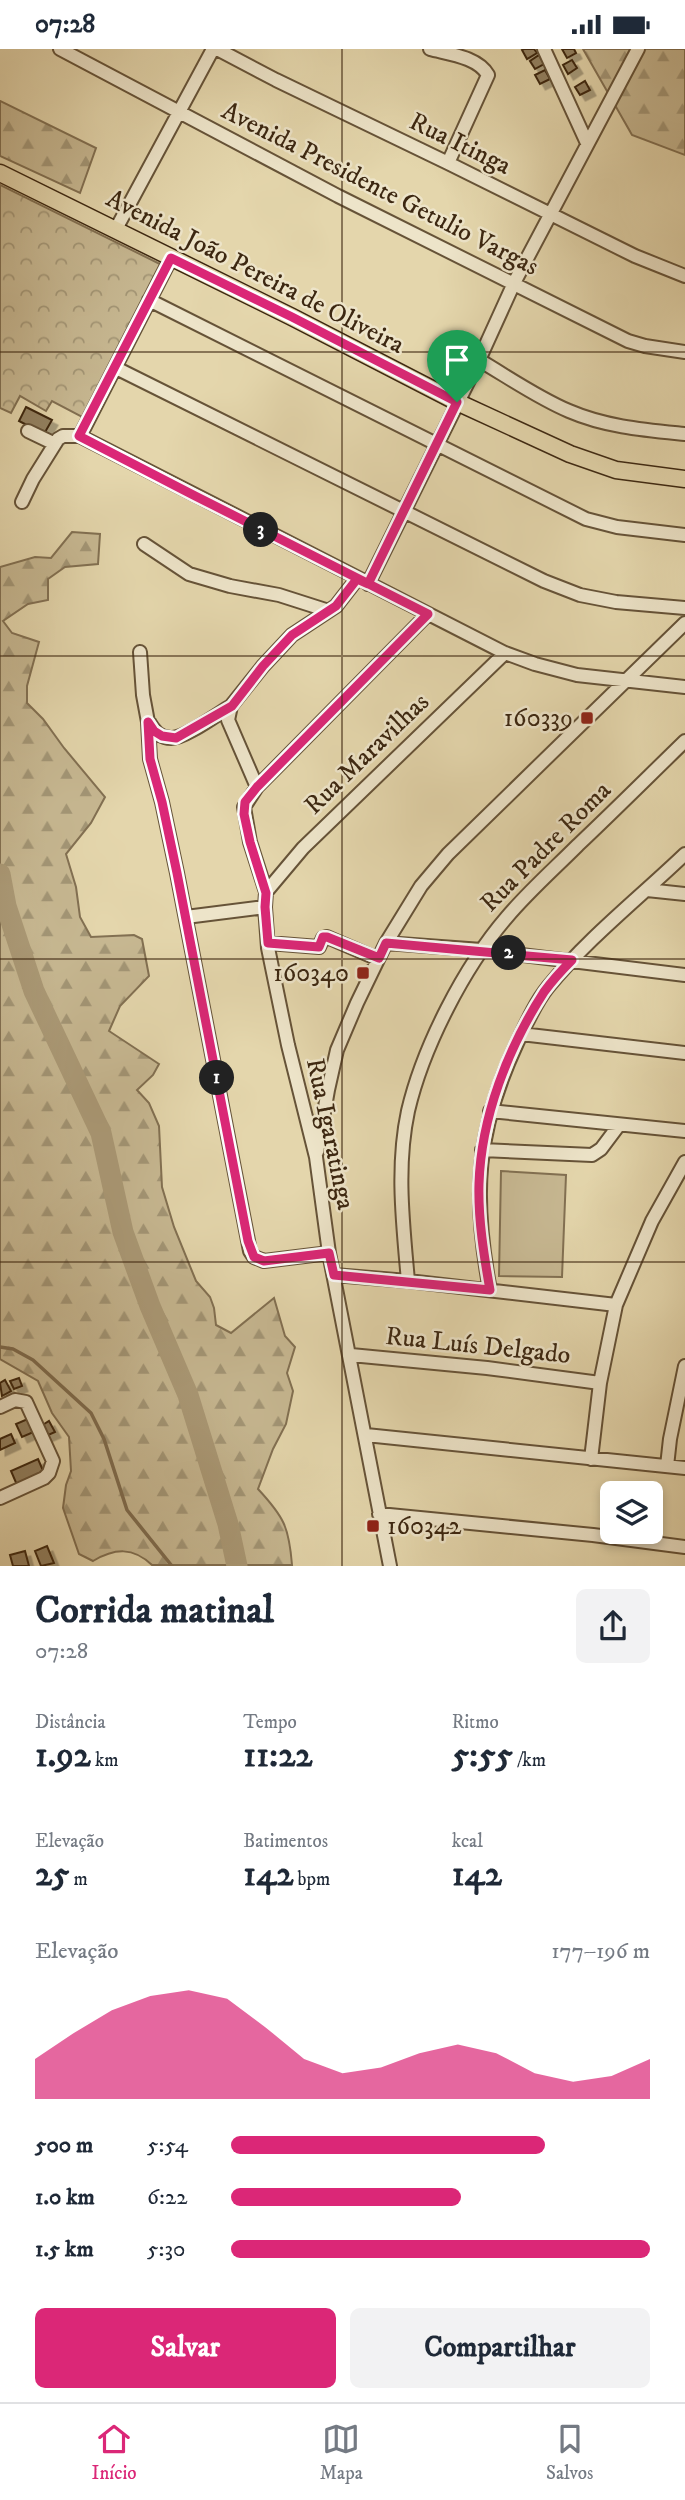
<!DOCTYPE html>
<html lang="pt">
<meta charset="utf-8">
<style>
:root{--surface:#fff;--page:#f2f2f3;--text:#1f2937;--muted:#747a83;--line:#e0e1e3;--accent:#db2777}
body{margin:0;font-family:"IM FELL DW Pica",serif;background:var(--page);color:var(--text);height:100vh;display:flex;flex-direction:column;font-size:26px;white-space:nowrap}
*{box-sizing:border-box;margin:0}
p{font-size:23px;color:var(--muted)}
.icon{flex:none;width:38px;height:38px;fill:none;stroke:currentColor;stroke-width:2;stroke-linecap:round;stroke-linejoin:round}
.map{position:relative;height:1517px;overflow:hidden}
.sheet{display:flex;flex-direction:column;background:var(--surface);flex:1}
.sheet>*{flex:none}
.buttons{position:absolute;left:600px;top:1432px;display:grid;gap:14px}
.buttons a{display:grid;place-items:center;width:63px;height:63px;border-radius:10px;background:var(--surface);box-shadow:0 4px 10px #0003;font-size:35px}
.pin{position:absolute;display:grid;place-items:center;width:60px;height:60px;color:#fff;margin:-72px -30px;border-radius:50% 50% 50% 0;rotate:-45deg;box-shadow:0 0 7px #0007}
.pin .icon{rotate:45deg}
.km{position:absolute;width:35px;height:35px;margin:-18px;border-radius:50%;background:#222;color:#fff;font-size:19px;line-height:35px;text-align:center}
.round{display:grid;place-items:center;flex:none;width:74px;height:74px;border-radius:10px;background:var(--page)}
.head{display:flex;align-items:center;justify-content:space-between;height:119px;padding:0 35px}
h1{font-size:38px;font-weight:700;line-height:52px}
.figures{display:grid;grid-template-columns:repeat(3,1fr);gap:10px;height:119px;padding:7px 35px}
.figures div{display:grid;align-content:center}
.figures b{font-size:35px;font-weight:700}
.figures small{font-size:19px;font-weight:400}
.figures p{font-size:19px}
.chart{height:196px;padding:14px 35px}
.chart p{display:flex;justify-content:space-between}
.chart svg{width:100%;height:126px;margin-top:7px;fill:var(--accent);opacity:.7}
.button{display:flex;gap:14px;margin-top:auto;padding:14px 35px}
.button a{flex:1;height:80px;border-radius:10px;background:var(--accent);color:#fff;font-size:28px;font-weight:700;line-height:80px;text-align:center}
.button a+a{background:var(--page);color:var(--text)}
ul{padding:0 35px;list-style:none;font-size:23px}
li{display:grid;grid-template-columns:112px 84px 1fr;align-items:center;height:52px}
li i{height:18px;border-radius:9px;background:var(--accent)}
.status{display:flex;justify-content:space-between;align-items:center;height:49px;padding:0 35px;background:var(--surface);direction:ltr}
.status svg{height:19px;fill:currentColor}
.tab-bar{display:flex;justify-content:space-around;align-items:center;height:98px;border-top:2px solid var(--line);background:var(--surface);font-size:19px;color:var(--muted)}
.tab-bar a{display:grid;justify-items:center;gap:4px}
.tab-bar .active{color:var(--accent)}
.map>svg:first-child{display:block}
</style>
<div class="status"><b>07:28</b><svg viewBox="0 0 49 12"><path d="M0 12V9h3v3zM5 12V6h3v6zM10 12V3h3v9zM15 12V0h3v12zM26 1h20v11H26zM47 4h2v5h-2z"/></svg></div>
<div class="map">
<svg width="685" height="1517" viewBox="0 0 685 1517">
<defs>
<pattern id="forest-firs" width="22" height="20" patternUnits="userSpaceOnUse" patternTransform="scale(1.75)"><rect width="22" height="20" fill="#c7b892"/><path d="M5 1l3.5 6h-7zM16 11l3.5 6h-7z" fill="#a39676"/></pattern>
<pattern id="park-crowns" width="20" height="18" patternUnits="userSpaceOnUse" patternTransform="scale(1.75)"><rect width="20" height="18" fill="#c7b892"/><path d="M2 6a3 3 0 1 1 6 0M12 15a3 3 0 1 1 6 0" fill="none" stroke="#a39676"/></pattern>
<filter id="shadow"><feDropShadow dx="5.5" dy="5.5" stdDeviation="0" flood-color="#0004"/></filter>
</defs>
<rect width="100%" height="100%" fill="#e4d6ac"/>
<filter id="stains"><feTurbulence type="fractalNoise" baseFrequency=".00286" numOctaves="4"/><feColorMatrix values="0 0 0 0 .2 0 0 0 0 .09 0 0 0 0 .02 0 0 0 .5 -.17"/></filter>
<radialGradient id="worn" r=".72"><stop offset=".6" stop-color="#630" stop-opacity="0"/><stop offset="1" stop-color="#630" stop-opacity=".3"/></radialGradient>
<path fill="#c7b892" stroke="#827052" stroke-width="2" d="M501 1122 566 1126 562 1228 499 1227Z"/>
<path fill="url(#forest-firs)" stroke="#827052" stroke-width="2" d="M583 0H685V106L632 86Z
M0 52 96 99 80 144 0 107Z
M72 483 100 485 98 515 65 518 48 530V551L28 555 3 572 12 584 39 593 27 637V654L43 670 64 699 105 748 91 774 66 805 76 838 80 868 91 888 134 886 142 890 149 927 120 957 109 982 159 1015 153 1026 137 1041 149 1054 159 1077 162 1138 174 1178 196 1232 210 1248 214 1259 216 1276 231 1284 274 1249 285 1287 295 1298 287 1324 293 1342 286 1375 273 1400 258 1440C284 1468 289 1478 292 1516H152C133 1498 115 1499 93 1512L79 1505 63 1459 66 1436 71 1422 69 1388 52 1364 38 1332 0 1310V518L35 508 51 509Z"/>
<path fill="url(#park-crowns)" stroke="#827052" stroke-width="2" d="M0 136 162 216 84 369 52 352 46 362 20 347 11 364 0 359Z"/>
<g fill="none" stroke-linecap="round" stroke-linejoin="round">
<path stroke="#7f6c4e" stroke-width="3.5" d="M0 1298 13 1300 33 1311 91 1364 104 1390 127 1461 172 1517"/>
<path stroke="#ab9a77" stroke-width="21" d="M0 825 6 857 34 942 101 1084 123 1183 150 1257 188 1346 228 1475 237 1517"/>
</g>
<path fill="#938262" stroke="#3c2711" stroke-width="2" filter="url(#shadow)" d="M524 0H534L537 4 527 10 522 1Z
M562 0H574L576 4 567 9Z
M539 6 544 15 535 20 530 12Z
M572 11 577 19 568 25 563 16Z
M545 21 550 30 540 35 535 26Z
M585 32 590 41 580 46 575 38Z
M26 358 52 371 44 385 19 372Z
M19 1329 22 1337 14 1340 10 1332Z
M5 1331 11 1342 2 1347 0 1334Z
M30 1369 36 1382 22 1388 16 1375Z
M49 1372 55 1383 46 1387 41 1377Z
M11 1385 15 1394 0 1401V1390Z
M38 1410 44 1424 17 1436 11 1422Z
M47 1497 54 1514 41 1517 35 1502Z
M25 1502 29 1517H13L10 1506Z"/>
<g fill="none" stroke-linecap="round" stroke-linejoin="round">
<defs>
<path id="minor" d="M60 0 338 147 628 292 645 297 685 303
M217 0 276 31 448 114 635 207 685 227
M430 0C449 5 478 8 488 26L448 114
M544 0 587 94
M116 180 213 0
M149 251 586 470 617 478 685 486
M479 311C508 328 538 349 569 362 606 378 645 381 685 385
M116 319 544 532 580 546 616 553 685 559
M28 382 55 395
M80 387 171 209
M22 453 33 430 58 390 63 387H80L505 604 535 615 577 626 685 638
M144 495 189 525 230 537 279 546 329 562
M368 535 479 311 514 234 638 0
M140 603 143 646 148 673 150 710 162 753 177 824 250 1202 254 1208 264 1212 329 1204
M149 673C154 682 160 689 171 689 184 690 219 664 231 657
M257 738 228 671 231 657 263 617 292 586 336 557 357 530
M647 841 685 845
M266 843 303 799 505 604
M186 868 265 858
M268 894 319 898 323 889 327 888 378 910
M386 894 482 901 685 926
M521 985 685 1004
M490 1062 685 1082
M482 1101 592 1106 601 1100 619 1076
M317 1103 328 1041 337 1001 357 954 386 894 421 837 448 805 685 574
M334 1226 408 1232 616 1256
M408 1232C403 1175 396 1118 408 1062 423 998 464 918 507 868 528 843 554 820 578 796 614 762 649 727 685 692
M490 1241C472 1146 476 1082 517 994 526 975 535 954 548 938 588 889 639 849 685 805
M351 1306 487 1319 600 1334
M0 1358 15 1351 26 1353 53 1412 49 1424 44 1429 0 1449
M366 1386 685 1419
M591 1410 600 1334 616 1256 652 1172 685 1113
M667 1417 670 1390 685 1317
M379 1465 593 1486 685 1498
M390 1517 329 1204 316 1108 288 996 268 899 265 858 266 843 250 793 244 758 257 738 428 565"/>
<path id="major" d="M0 124 292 268 457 353 570 405 616 421 685 430"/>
</defs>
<use href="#minor" stroke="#665338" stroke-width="16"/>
<use href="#major" stroke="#3c2711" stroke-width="19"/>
<use href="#minor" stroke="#ede4c9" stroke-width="12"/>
<use href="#major" stroke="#e4d6ac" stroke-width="16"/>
</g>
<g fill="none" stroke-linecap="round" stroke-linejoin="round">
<defs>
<path id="route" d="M457 353 368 535 357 530 336 557 292 586 263 617 232 657 176 689 162 687 154 682 148 673 150 710 162 753 177 824 248 1192 254 1208 264 1212 329 1204 334 1226 490 1241C484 1207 478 1170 479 1135 481 1068 508 999 544 943 552 932 562 921 572 911L386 894 379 909 327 888H323L319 898 268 894 265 858 266 844 250 793 244 765 245 753 257 738 428 565C312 507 195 447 79 387L171 209 292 268 457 353"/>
</defs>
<use href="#route" stroke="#fff" stroke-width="14"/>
<use href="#route" stroke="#db2777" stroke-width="9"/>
</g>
<path fill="none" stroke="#3c2711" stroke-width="2" stroke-opacity="0.55" d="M342 0V1517M0 303H685M0 607H685M0 910H685M0 1213H685"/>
<g fill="#8f2418" stroke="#ede4c9" stroke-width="2.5">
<rect x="580" y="662" width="14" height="14" rx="3.5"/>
<rect x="356" y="917" width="14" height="14" rx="3.5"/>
<rect x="366" y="1470" width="14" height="14" rx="3.5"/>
</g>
<g text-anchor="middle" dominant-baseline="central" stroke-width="5" stroke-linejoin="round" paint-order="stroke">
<g font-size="26" fill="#3c2711" stroke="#ede4c9">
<text transform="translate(460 95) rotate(26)">Rua Itinga</text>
<text transform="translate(380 140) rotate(27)">Avenida Presidente Getulio Vargas</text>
<text transform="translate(255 223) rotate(27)">Avenida João Pereira de Oliveira</text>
<text transform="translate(367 705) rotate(-44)">Rua Maravilhas</text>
<text transform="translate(546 798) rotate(-45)">Rua Padre Roma</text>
<text transform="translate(330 1085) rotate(78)">Rua Igaratinga</text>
<text transform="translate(478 1297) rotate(6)">Rua Luís Delgado</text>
</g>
<g font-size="26" fill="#3c2711" stroke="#ede4c9" text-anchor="end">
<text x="573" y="669">160339</text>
<text x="349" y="924">160340</text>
<text x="387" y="1477" text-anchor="start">160342</text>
</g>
</g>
<rect width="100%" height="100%" filter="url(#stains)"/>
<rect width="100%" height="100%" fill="url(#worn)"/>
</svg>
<div class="buttons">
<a><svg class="icon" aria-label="layers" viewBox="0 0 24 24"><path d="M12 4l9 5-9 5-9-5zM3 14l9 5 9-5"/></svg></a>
</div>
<div class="pin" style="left:457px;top:353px;background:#1e9e55"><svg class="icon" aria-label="arrive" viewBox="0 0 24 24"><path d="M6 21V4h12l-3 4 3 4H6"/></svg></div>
<b class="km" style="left:217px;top:1029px">1</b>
<b class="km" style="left:509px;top:904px">2</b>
<b class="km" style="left:261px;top:481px">3</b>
</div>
<section class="sheet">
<div class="head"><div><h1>Corrida matinal</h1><p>07:28</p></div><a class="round"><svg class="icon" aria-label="share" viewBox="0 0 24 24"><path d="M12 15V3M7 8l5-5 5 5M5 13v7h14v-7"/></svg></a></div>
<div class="figures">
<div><p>Distância</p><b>1.92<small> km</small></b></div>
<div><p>Tempo</p><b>11:22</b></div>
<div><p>Ritmo</p><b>5:55<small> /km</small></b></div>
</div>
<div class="figures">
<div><p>Elevação</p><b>25<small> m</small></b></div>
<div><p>Batimentos</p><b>142<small> bpm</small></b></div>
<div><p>kcal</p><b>142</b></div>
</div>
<div class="chart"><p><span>Elevação</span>177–196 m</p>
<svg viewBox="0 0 160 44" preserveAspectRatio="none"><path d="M0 44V30L10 21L20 13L30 8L40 6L50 9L60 19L70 30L80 35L90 33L100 28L110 25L120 28L130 35L140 38L150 36L160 30V44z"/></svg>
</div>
<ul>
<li><b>500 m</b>5:54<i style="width:75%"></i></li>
<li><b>1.0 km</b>6:22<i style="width:55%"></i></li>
<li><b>1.5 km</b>5:30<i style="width:100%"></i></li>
</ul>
<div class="button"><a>Salvar</a><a>Compartilhar</a></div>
</section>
<nav class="tab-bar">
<a class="active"><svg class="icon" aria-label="home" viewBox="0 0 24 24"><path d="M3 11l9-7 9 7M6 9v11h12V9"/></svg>Início</a>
<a><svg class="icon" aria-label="map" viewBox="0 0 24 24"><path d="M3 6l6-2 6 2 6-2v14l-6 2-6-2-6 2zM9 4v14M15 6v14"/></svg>Mapa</a>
<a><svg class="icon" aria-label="saved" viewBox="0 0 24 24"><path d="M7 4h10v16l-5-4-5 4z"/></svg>Salvos</a>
</nav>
